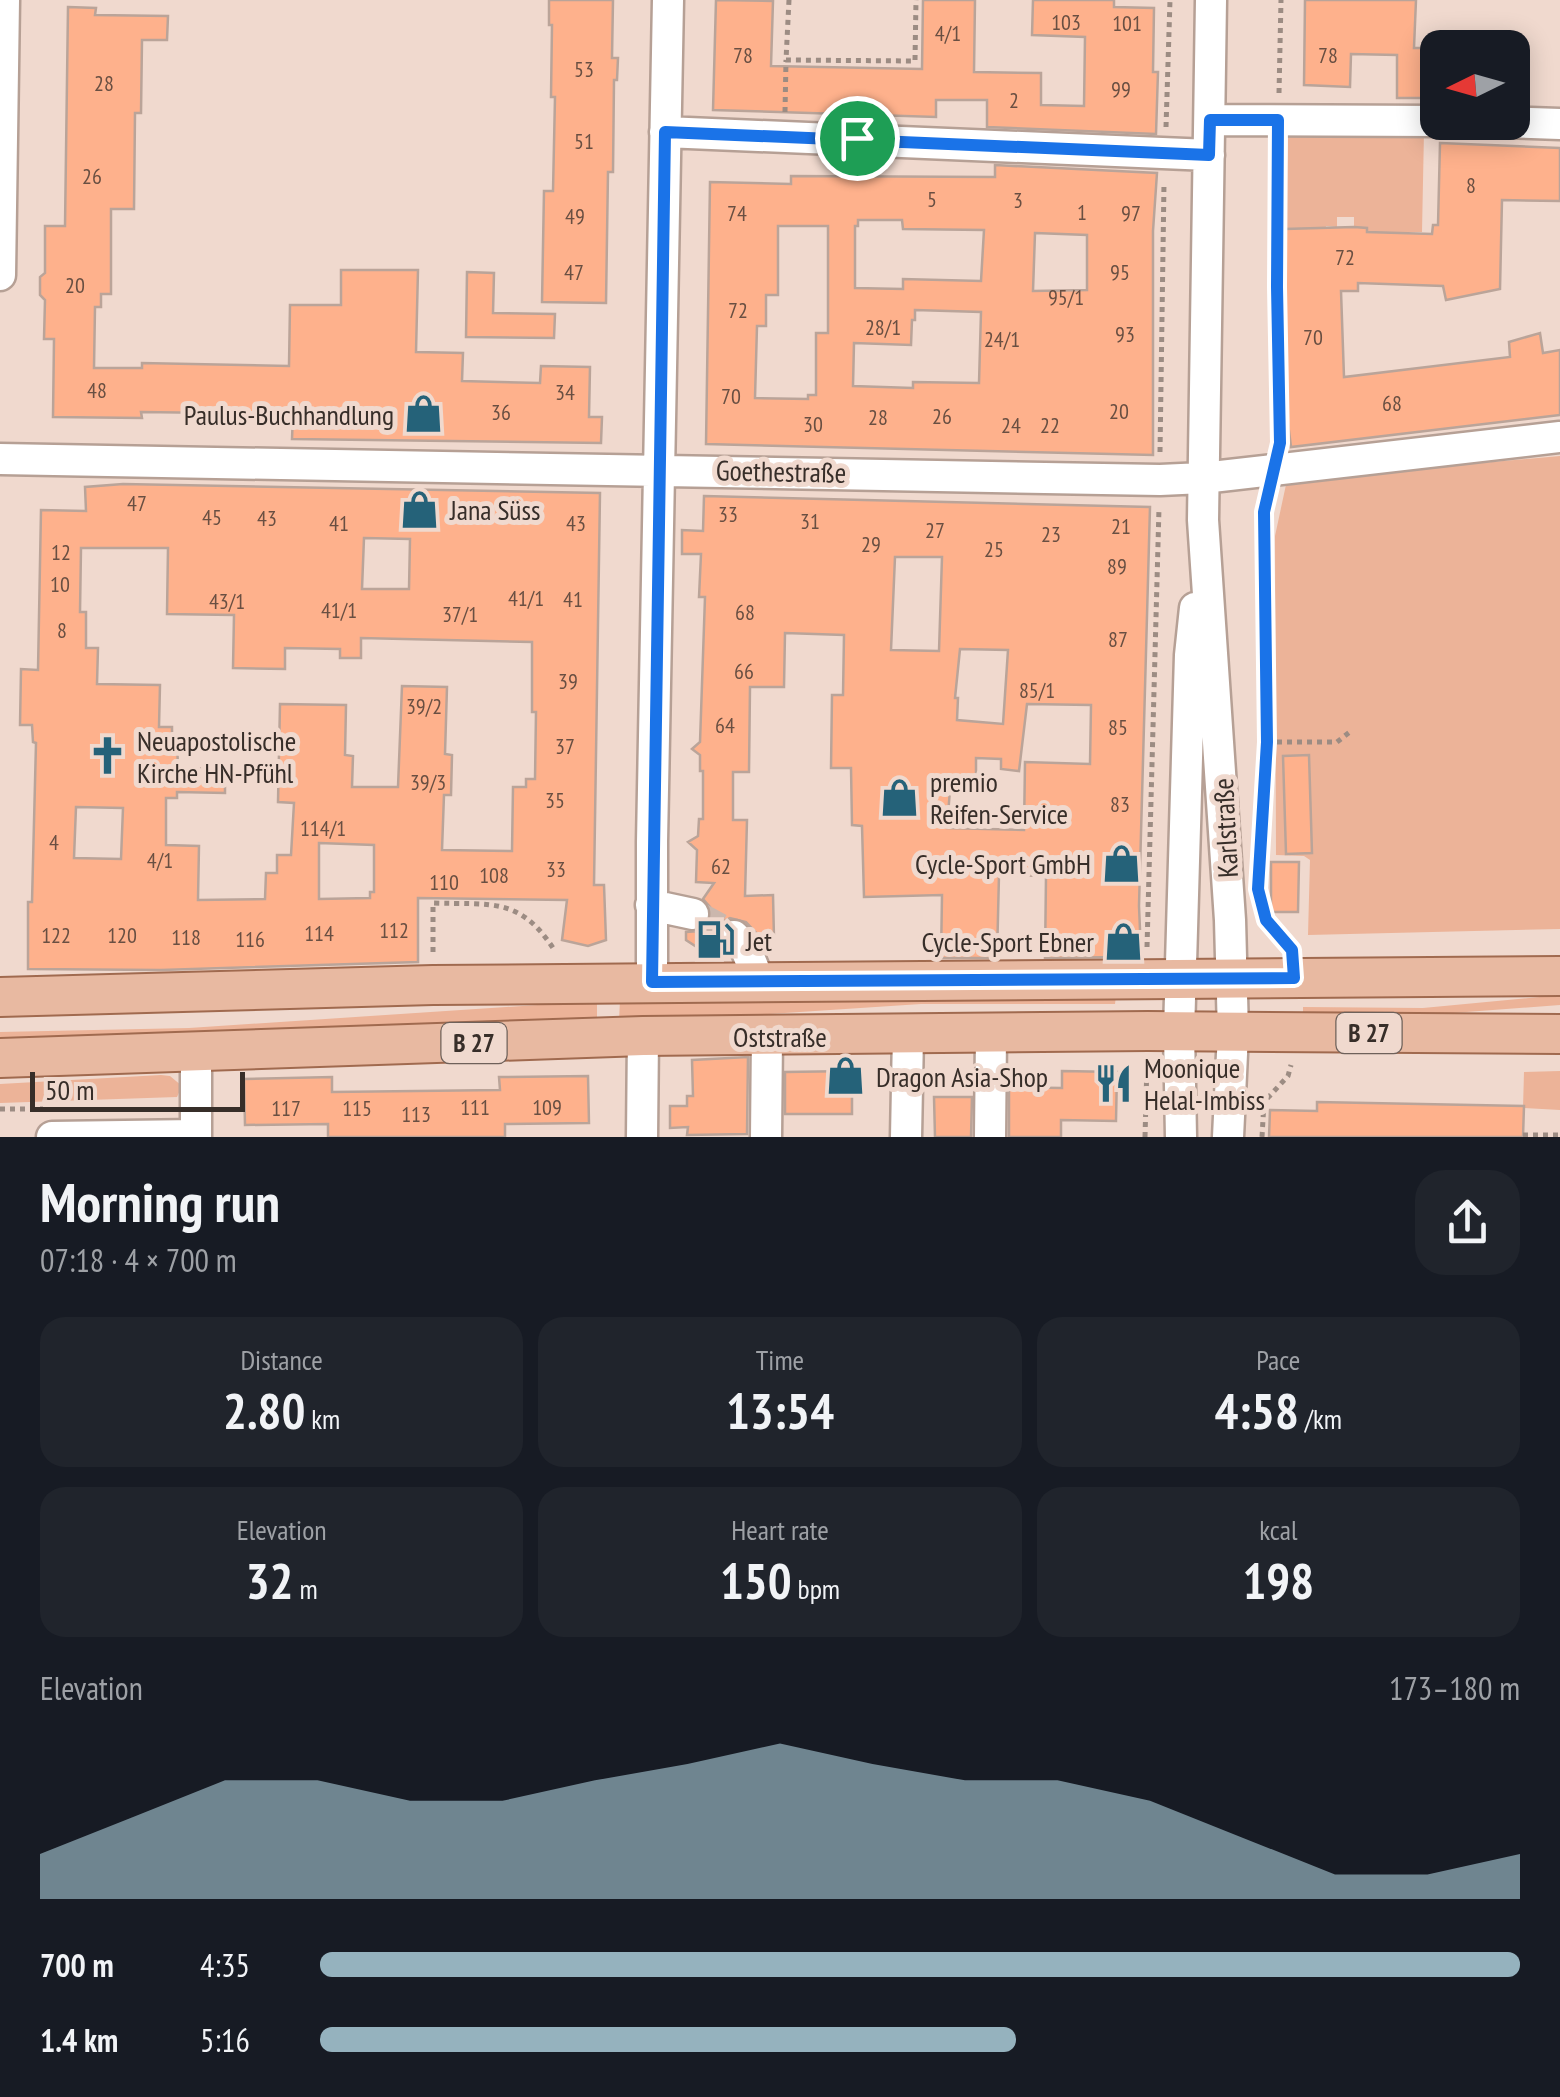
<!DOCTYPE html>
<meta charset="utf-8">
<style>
:root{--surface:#171b24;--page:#20242c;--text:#f1f3f6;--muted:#9ea1a6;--accent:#95b2be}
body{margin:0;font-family:"PT Sans Narrow",sans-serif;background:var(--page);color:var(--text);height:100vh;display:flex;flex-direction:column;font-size:38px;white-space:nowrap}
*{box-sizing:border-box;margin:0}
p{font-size:32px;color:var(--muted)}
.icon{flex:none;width:55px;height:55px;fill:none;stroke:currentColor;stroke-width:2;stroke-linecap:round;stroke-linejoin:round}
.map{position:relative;height:1137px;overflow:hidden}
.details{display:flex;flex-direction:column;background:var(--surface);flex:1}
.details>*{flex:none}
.needle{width:65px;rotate:265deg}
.fabs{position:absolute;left:1420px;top:30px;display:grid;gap:20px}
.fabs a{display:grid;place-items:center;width:110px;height:110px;border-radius:20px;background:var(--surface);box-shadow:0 5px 25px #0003;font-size:50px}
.scale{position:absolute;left:30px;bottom:25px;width:215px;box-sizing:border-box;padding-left:10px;border:5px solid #372e29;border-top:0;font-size:28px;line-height:35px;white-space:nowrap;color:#372e29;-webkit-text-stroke:8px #f0d9ce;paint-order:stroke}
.pin{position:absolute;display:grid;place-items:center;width:85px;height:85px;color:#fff;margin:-42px;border:5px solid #fff;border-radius:50%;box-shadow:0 2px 10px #0007}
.round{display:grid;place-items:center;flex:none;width:105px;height:105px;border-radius:30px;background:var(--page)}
.overview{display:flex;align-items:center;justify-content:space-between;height:170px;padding:0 40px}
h1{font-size:55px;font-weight:600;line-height:75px}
.figures{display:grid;grid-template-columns:repeat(3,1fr);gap:15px;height:170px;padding:10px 40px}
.figures div{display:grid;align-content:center;border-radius:25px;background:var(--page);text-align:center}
.figures b{font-size:50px;font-weight:600}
.figures small{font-size:28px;font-weight:400}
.figures p{font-size:28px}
.chart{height:280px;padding:20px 40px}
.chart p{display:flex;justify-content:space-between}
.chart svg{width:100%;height:180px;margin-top:10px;fill:var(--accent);opacity:.7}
ul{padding:0 40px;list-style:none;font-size:32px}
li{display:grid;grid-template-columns:160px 120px 1fr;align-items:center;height:75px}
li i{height:25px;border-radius:12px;background:var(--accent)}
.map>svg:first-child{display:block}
</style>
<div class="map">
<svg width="1560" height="1137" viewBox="0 0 1560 1137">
<rect width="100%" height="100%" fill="#f0d9ce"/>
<path fill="#ecb398" d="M1295 129 1424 131 1422 232H1367V228L1354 227V217H1337V227L1326 226 1325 230 1285 229 1288 136Z
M1560 456V929L1308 935 1310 860 1304 856 1276 855 1275 536 1287 480Z
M1560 995V1005L1400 1017 1303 1019V1007L1423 1008Z
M1116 996 1115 1004H921L707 1018 619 1021 620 1000Z
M597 1001V1021L331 1027 0 1041V1032L189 1028Z
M1560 1071V1110L1523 1108 1524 1072Z
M161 1075 170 1076 182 1086 177 1097 0 1103V1084Z"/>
<path fill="#feb18c" stroke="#baa499" stroke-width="2.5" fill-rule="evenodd" d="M549 0H613L612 58H618L617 80H614L613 172H608L606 303 542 302 544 191H553L555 97H551L552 25H549Z
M716 0 773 1 771 66 922 69 923 0H975L974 72 1041 73V105L1084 106 1085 37 1032 35 1033 0H1114V7L1154 8 1153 72H1158L1156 134 987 127V100H936V117L713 110Z
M1305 0H1416L1414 48H1438V98H1397V55L1351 54 1350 87 1304 85Z
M68 7 96 8 95 15 168 16 167 40H142L141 113H135L134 209H111V294H101V307H95L94 368H142V363L289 366 290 305H341V270H418L416 352 463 353 462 381 540 383 541 366 590 367 589 417H602L601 443 292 439 293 414 141 412 142 418 53 417 54 339H44L45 300 40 295V277L45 273V226H65Z
M1440 143 1560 148V201L1502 200 1500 289 1446 300 1443 286 1358 283V291H1341L1344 377 1510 357 1509 342 1540 333 1543 353 1560 350V415L1291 447 1283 384 1285 229 1354 227 1367 228V232L1432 234 1433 225H1438Z
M995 165 1157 173 1153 231V455L706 444 710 182 791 184V176L995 177ZM858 220H902L903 229 984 230 981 281 903 279V289L855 288V226H858ZM778 226H828V333H816V395H808V399L755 398 757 326H766V295H778ZM1035 233 1087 235V290L1033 291ZM915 310 981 312 979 383 913 382V388L853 386 854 343 911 345 912 320H915Z
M467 272 494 273 493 313 555 314 554 338 466 337Z
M123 484 600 493 594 885H604L606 940 588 946 562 940 567 900 418 898V962L161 970 28 969V902H32L36 743 33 742 32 725H20L21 669 38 670 41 510 86 511 85 487ZM364 538 410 539 409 589H362ZM81 548H168L167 614 234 615 233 668 285 669V648L340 649V658H361V638L532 642V712H536L535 779H526V787H513L512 851 442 850 444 795H451L452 755 445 754 447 687 402 686 398 787H352L353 756 345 755 346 705 280 704 278 802 294 803 291 855H277V873H266L265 899 198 900 199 846 166 845V798H177V792L225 793V769L178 768 177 740H172V727H159L160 685 97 684 98 648H86V612H80ZM76 807 123 808 121 859 74 858ZM319 843 374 845V892H370V898L319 899Z
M704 496 1150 507 1139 906 1141 953H1121V957L1045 958 1046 876 999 875 997 958H941L942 895 864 897 862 826 852 825 851 768H831L832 695H843L844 635 785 633 784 687H750L749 772H733V820H747L745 896 773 895 774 938 762 939 746 922 730 918 722 922 716 932V942L723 951 720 954 709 955 686 940V932L700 931 711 919 710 907 703 899 714 883 696 882 697 850 688 842 698 836 699 819H703V771H700V755L692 749 700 742 705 597H699L701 554H682V530L703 531ZM895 557H942L939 651 891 650ZM960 649 1008 650 1003 724 957 720 958 698H955ZM1027 704 1091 705 1090 764 1025 762 1024 830 947 828 951 777 976 778V758L1001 759V769L1019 771Z
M1309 755 1312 853 1286 854 1283 756Z
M1271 862H1299L1298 912H1271Z
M748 1057 747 1134 687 1135 688 1127 670 1128V1106H687V1096H693L692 1060Z
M852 1071V1114H785V1072Z
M1062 1071 1117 1072 1116 1121 1061 1120V1137H1009V1087L1062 1088Z
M588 1076 589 1123 505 1124V1137H328V1124L245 1125 244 1079 332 1077V1092L500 1090 499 1077Z
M934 1097H972L971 1137H935Z
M1317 1102 1524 1106 1523 1137H1269L1270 1110 1317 1111Z"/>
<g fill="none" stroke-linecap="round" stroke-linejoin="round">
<path stroke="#cbb7ad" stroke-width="30" stroke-dasharray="30 15" stroke-linecap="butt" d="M693 914 734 936"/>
<defs>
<path id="minor" d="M1211 0 1203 520 1230 920 1233 1033 1228 1137
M1210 120 1438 121
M1502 122 1560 124
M665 132 1209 155
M0 275 4 0
M0 459 1160 480 1203 478 1560 437
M651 905 693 914
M734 936 745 947 759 981
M652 982V842L668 0
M52 1137 196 1135
M196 1137V1054
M642 1137 643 1036
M766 1137 767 1036
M906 1137 908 1035
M990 1137 991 1035
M1181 1137 1179 1032 1190 655 1195 608"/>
<path id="major" d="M0 997 433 985 1560 976
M0 1058 643 1036 1148 1031 1560 1034"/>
</defs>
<use href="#minor" stroke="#b6a095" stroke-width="35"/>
<use href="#major" stroke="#a06a4f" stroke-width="42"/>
<path stroke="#9c8c83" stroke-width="5" stroke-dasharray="5 5" stroke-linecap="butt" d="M789 0 786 60 915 61 916 0
M1279 93 1281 0
M785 112 786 60
M1166 127 1170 0
M1278 149 1277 382 1280 443
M1160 452 1164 183
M1267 742H1337L1351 731
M1259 880 1267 742 1263 527 1267 497
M1261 906 1266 920 1289 945
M1147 947 1159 508
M433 952V903C491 905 520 896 555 951
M0 1109H43
M1523 1135H1560
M1145 1137 1147 1063
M1262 1137 1264 1102 1288 1076 1291 1065"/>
<use href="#minor" stroke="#fff" stroke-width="30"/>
<use href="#major" stroke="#e8b9a1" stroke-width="38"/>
</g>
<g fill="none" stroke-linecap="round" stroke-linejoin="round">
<defs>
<path id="route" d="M1210 120H1278L1277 287 1280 443 1264 512 1267 742 1258 889 1266 920 1292 950 1294 978 652 982 665 132 1209 155Z"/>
</defs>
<use href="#route" stroke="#fff" stroke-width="20"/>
<use href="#route" stroke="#1a73e8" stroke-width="12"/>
</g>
<defs>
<symbol id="shop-bare" viewBox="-9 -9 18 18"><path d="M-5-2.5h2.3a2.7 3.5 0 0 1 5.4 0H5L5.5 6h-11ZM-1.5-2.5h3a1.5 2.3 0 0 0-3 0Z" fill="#256279" stroke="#f0d9ce" stroke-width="2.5" paint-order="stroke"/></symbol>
<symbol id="church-bare" viewBox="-9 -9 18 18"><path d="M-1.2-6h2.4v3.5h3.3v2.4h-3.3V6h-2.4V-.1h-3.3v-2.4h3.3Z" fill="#256279" stroke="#f0d9ce" stroke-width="2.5" paint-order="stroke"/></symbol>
<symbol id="fuel-bare" viewBox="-9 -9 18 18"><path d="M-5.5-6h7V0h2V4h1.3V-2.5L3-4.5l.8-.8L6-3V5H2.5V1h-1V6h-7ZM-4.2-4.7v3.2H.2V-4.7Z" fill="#256279" stroke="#f0d9ce" stroke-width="2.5" paint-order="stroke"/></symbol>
<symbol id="restaurant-bare" viewBox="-9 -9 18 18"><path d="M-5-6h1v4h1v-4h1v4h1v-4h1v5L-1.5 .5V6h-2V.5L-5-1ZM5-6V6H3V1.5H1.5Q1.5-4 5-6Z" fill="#256279" stroke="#f0d9ce" stroke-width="2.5" paint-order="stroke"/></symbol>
</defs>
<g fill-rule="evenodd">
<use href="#shop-bare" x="396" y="386" width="55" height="55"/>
<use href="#shop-bare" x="392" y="482" width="55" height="55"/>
<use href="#church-bare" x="80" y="728" width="55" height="55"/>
<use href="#shop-bare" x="872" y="770" width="55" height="55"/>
<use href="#shop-bare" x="1094" y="836" width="55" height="55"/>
<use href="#fuel-bare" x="688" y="912" width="55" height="55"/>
<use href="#shop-bare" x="1096" y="914" width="55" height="55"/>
<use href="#shop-bare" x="818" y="1048" width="55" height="55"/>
<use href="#restaurant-bare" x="1086" y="1056" width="55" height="55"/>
</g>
<g text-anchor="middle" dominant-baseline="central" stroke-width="10" stroke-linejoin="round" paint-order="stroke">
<g font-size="22" fill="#694f42">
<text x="1066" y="22">103</text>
<text x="1127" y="23">101</text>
<text x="948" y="33">4/1</text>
<text x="743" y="55">78</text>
<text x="1328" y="55">78</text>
<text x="584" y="69">53</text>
<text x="104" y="83">28</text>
<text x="1121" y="89">99</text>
<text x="1014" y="100">2</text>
<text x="584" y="141">51</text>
<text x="92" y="176">26</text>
<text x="1471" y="185">8</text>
<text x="932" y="199">5</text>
<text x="1018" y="200">3</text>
<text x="1082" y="212">1</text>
<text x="737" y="213">74</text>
<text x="1131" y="213">97</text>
<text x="575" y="216">49</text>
<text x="1345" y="257">72</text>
<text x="574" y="272">47</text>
<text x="1120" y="272">95</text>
<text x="75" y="285">20</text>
<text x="1066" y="297">95/1</text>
<text x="738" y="310">72</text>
<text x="883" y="327">28/1</text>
<text x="1125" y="334">93</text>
<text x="1313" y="337">70</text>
<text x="1002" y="339">24/1</text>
<text x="97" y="390">48</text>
<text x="565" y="392">34</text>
<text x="731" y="396">70</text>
<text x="1392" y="403">68</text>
<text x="1119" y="411">20</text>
<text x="501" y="412">36</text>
<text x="942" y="416">26</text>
<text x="878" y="417">28</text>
<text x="813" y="424">30</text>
<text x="1011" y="425">24</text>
<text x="1050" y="425">22</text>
<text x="137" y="503">47</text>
<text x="728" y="514">33</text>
<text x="212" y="517">45</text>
<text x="267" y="518">43</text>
<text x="810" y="521">31</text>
<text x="339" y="523">41</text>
<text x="576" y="523">43</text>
<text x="1121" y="526">21</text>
<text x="935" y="530">27</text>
<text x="1051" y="534">23</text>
<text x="871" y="544">29</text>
<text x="994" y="549">25</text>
<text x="61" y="552">12</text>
<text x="1117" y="566">89</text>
<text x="60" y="584">10</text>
<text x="526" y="598">41/1</text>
<text x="573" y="599">41</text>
<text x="227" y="601">43/1</text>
<text x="339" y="610">41/1</text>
<text x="745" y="612">68</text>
<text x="460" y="614">37/1</text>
<text x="62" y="630">8</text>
<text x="1118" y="639">87</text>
<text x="744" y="671">66</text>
<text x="568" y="681">39</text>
<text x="1037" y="690">85/1</text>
<text x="424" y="706">39/2</text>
<text x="725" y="725">64</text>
<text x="1118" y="727">85</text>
<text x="565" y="746">37</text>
<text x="428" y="782">39/3</text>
<text x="555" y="800">35</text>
<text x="1120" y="804">83</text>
<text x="323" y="828">114/1</text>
<text x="54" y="842">4</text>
<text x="160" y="860">4/1</text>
<text x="721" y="866">62</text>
<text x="556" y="869">33</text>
<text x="494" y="875">108</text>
<text x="444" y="882">110</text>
<text x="394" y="930">112</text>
<text x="319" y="933">114</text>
<text x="56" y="935">122</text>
<text x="122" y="935">120</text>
<text x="186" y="937">118</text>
<text x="250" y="939">116</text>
<text x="475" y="1107">111</text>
<text x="547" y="1107">109</text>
<text x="286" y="1108">117</text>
<text x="357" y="1108">115</text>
<text x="416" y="1114">113</text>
</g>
<g fill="#f0d9ce" stroke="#6e615a" stroke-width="2.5">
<rect x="1336.5" y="1013" width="65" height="40" rx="8"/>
<rect x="441.5" y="1023" width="65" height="40" rx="8"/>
</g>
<g font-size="25" font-weight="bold" fill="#372e29">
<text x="1369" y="1033">B 27</text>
<text x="474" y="1043">B 27</text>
</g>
<g font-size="28" fill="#372e29" stroke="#f0d9ce" text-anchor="start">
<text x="394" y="414" text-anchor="end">Paulus-Buchhandlung</text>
<text x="450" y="509">Jana Süss</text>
<text x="137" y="740">Neuapostolische<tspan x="137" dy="32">Kirche HN-Pfühl</tspan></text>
<text x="930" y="781">premio<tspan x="930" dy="32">Reifen-Service</tspan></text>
<text x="1091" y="863" text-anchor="end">Cycle-Sport GmbH</text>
<text x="746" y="940">Jet</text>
<text x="1094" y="941" text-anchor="end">Cycle-Sport Ebner</text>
<text x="1144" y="1067">Moonique<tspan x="1144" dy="32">Helal-Imbiss</tspan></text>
<text x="876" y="1076">Dragon Asia-Shop</text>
</g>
<g font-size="28" fill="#372e29" stroke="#f0d9ce">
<text transform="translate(781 471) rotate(1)">Goethestraße</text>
<text transform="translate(1225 828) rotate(-93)">Karlstraße</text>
<text x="780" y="1036">Oststraße</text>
</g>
</g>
</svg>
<div class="fabs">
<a><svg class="needle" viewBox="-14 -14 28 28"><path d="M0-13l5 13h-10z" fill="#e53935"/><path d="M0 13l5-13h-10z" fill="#9ea1a6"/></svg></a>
</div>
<div class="scale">50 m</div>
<div class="pin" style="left:857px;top:138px;background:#1e9e55"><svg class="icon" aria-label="arrive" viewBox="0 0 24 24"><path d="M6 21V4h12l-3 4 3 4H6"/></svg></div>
</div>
<section class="details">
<div class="overview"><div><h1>Morning run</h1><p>07:18 · 4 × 700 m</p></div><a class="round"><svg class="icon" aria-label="share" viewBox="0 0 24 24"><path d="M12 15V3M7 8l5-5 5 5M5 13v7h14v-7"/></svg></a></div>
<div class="figures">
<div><p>Distance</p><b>2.80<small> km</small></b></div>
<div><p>Time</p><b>13:54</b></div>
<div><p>Pace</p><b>4:58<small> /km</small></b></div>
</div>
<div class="figures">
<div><p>Elevation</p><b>32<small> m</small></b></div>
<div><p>Heart rate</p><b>150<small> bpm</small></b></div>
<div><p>kcal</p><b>198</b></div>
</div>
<div class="chart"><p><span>Elevation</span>173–180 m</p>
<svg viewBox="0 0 160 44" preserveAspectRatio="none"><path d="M0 44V33L10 24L20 15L30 15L40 20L50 20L60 15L70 11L80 6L90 11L100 15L110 15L120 20L130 29L140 38L150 38L160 33V44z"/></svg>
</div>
<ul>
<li><b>700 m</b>4:35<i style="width:100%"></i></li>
<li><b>1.4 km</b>5:16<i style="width:58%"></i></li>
</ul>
</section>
